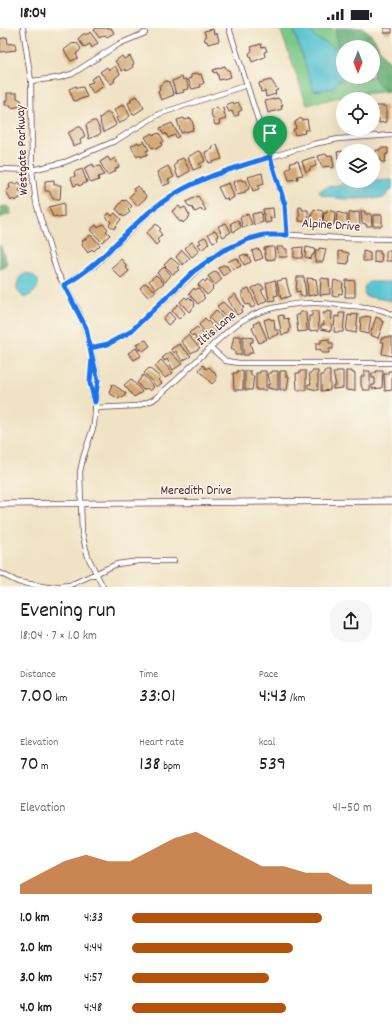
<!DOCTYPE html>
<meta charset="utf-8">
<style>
:root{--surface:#fff;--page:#f6f6f6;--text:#202124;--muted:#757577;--accent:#b45309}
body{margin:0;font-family:Dekko,sans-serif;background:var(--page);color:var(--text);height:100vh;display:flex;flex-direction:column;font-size:15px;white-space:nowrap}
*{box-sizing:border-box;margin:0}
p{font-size:13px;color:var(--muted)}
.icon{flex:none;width:22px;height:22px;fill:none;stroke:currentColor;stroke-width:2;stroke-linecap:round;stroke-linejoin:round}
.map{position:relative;height:559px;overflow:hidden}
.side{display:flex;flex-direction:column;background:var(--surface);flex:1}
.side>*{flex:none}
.needle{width:26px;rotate:180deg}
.buttons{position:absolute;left:336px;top:12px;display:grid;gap:8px}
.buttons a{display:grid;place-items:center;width:44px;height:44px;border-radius:50%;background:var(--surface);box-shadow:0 4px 16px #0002;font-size:20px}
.pin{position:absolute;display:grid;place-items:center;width:34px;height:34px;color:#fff;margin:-41px -17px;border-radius:50% 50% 50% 0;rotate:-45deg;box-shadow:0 0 4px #0007}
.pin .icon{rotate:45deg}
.round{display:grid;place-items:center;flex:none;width:42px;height:42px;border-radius:16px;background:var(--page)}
.overview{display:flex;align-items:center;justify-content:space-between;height:68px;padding:0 20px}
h1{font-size:22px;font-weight:600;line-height:30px}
.stats{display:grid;grid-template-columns:repeat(3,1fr);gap:6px;height:68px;padding:4px 20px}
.stats div{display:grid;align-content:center}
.stats b{font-size:20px;font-weight:600}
.stats small{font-size:11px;font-weight:400}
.stats p{font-size:11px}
.chart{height:112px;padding:8px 20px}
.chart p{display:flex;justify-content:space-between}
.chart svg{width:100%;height:72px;margin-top:4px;fill:var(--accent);opacity:.7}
ul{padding:0 20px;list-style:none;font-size:13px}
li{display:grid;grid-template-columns:64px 48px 1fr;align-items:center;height:30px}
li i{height:10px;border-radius:5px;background:var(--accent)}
.status{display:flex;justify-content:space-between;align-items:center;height:28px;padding:0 20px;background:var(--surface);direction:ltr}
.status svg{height:11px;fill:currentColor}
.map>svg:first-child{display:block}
</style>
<div class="status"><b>18:04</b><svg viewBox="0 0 49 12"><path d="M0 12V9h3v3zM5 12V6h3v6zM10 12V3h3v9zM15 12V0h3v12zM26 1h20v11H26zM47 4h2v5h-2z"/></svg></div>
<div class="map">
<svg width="392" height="559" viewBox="0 0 392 559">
<rect width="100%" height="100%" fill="#fbf7ec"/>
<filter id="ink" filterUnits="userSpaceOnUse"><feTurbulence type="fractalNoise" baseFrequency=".025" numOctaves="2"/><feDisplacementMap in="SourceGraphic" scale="8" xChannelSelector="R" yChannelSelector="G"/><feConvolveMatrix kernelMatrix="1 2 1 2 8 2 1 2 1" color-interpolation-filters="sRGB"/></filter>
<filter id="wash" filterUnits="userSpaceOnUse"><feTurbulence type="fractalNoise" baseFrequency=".012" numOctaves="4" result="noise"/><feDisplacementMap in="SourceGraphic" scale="16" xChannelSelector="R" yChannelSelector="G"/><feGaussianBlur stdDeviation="0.9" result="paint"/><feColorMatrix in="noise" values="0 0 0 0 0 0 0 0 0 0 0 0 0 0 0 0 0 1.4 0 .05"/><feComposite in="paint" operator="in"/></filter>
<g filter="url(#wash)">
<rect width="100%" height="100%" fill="#f0e3c5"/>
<path fill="#79c888" stroke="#62745a" d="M280 0H332L352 19H343V49H373V39L392 63 347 67 307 77Z"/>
<path fill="#62ac74" stroke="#566650" d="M336 0C344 0 353 0 361 0 376 3 378 28 392 35V65C369 57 373 39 373 19H343V24L337 17Z
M8 178 11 181 10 186 0 190V179Z
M0 217 7 235 5 239 0 241Z"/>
<path fill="#58c4d1" stroke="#51727e" d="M293 0H309L316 10 329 16 343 27V49H365L361 55C350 55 350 48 338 53L334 60 314 63Z
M392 152V162L389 163 384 170 343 171 322 167 319 164C326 154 379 153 392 152Z
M26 245C46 249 39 265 24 270L17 262C17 253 18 249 26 245Z
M369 254H392V273L365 268 364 259Z"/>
<g id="blocks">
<path fill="#d2a974" d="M96 0H111L114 5 107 9 105 7 99 10 94 2Z
M384 0H392V5H384Z
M213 1 214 6 217 5 219 13 208 16 207 13H205L204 10 206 9 204 3Z
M90 4 98 15 92 20 90 16 84 19 78 11 83 6H88Z
M7 9 8 16 15 15 16 22 0 24V11Z
M73 15 74 16 77 15 81 21 76 26 78 30 71 33 64 22Z
M261 16 262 19 265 18 267 23 264 24 265 29 252 34 249 26 252 22 251 19Z
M122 28 124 31 130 28 134 36 132 37 133 39 126 43 125 41 122 43 115 33Z
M115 38 120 46 115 50 114 54 111 56 100 44 107 39 109 42Z
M225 38 227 42H229L231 49 219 52 217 44 214 45 213 42Z
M198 45 199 47 201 46 204 55 200 57 201 59 192 61 188 51 191 50V47Z
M98 47 104 58 93 65 87 56 93 54 91 51Z
M182 49 183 52 186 51 189 61 183 62 184 64 176 66 172 53Z
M271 52 278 62 275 63 276 66 266 69 265 63 261 64 259 55Z
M166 53 169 54 174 67 161 72 158 64 160 62 159 58Z
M76 58 77 60 83 59 87 69 74 73 69 61Z
M7 65H17V70L21 72 22 78 11 80V77H5V73H7Z
M137 68 144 80 133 87 128 75 132 73 130 71Z
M278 70 283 77 281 78 282 81 268 85 265 73Z
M233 74 234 76 238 74 242 82 238 84 239 87 234 88 232 83 229 84 226 77Z
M124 76 130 88 119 96 116 90 118 89 114 82Z
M376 78H386V94L379 95V90H373V79Z
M217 79 218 81 223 80 226 91 219 93 220 96 215 97 210 82Z
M106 85H110L116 96 115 98 104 104 101 98 100 90Z
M184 90 185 92 191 90 194 99 192 100 193 102 181 105 177 92Z
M301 90 302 92 307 91 309 102H304L305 105 295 107 293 101H296L295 94Z
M93 93H96L101 104 100 106 89 111 86 97Z
M172 95 179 108 176 110 175 107 168 110 166 105 164 107 160 100Z
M78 99H81L85 108 80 112 81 115 73 118 68 105Z
M152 105 153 107 159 105 164 113 161 115 162 117 156 121 154 119 152 120 145 109Z
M144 113 149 122 146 123 148 126 141 129 140 127 137 129 131 118 138 114 139 116Z
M217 117 222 131 209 135 205 124 213 121 212 118Z
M380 120H388V126H386L385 134H381V131H376V122H380Z
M198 123 201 124 205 133 199 136 201 139 193 142 188 129Z
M343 123V135L340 136 337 124Z
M326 126 327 128 332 127 334 139 331 140 330 138 322 139 318 128Z
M108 129 110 133 115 130 119 139 115 141 116 143 107 147 100 134Z
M314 129 316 138 310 140V142L306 144 302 133Z
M183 130 190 143 178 150 174 137 177 135 176 133Z
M298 133 303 147 297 148 298 151 289 152 286 142 291 138 290 135Z
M93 136 94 139 100 138 104 147 98 149 99 152 91 155 84 140Z
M168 138 174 149 168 152 170 155 163 158 157 144Z
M82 141 87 154 79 158 78 156 74 158 71 150 75 148 74 144Z
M262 145 264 156 258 158 259 161 253 163 248 149Z
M241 151 242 153 246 152 249 161 245 163V165L237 167 233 154Z
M54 152V157H61L60 171H53L49 163H45V153Z
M13 154 15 157 19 154 23 160 19 162 23 168 15 173 13 171 11 173 6 163 10 160 9 157Z
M229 155 234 169 228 173 227 170 224 171 218 159Z
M138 158 147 169 137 178 129 169 135 163 133 161Z
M198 168 206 182 202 183 201 181 195 184 192 179 190 180 186 174Z
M123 172 124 173 126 172 132 178 128 182 130 184 124 189 116 181Z
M64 175V189L58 190 57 188 53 189 49 179Z
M179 178 181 181 185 179 190 188 183 195 182 193 180 194 172 183Z
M299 179H302V182H308L309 194 299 193Z
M273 180 274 190H270L271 194 265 195 263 181Z
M314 181 323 183 322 196 314 195V193L311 192 312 184H314Z
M327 182 335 184 334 197H326L327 195 323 194 324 185H327Z
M361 183H365V186H371L372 198H366V196L362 195Z
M261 184 263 194 254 197 252 186Z
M337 184 347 187V198L336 196Z
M359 184 360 198H349V185Z
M109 185 112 188 115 185 121 191 114 201 109 197 111 194 106 189Z
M248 186 252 196 243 200 240 189Z
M373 187H382V198H373Z
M238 192 241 199 233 204 231 195Z
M226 195 231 204 223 209 218 198Z
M103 196 108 201 106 203 110 207 102 214 90 202 96 197 98 199Z
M156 196 161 201 159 203 162 207 157 212 159 214 156 217 146 205Z
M215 202 219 208 217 209 218 212 213 214 208 206Z
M91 207 100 217 94 223 92 221 88 225 82 217 83 215 82 213Z
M205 209 209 215 202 222 198 216 201 215 199 212Z
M192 214 199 223 192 229 185 220Z
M270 219H274L275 231 266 232 264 220Z
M277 219H284V221H287V229H279Z
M303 219 302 230H294V220Z
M306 219 315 221 314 227H312L311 231 305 229Z
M319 220 326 221 323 234H315L316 222H319Z
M257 221 260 222 263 230 255 233 252 223Z
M182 222 190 230 183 237 176 229Z
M339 223 349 225 348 236 339 235Z
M363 223 370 225V233H363Z
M374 223H380V226H382L381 235 374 234Z
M386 223H391L392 233H386Z
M245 226 246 228 248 227 251 234 244 237 240 228Z
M171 230 180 237 177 240 179 242 173 246 164 237Z
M235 230 238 231 241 238 234 241 228 234Z
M121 231 127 238 125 239 129 243 121 250 111 240Z
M223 237 227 238 230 243 223 248 218 240Z
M164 239 171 247 165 254 157 245Z
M216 243 222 251 215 257 208 248Z
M156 247 164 255 156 261 149 253Z
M297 249H304L306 268H300V263L296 264Z
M307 250 316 251 318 266 308 268Z
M321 250 329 251 330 266 320 267Z
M207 251 213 258 212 260 213 261 207 267 198 257 203 252 205 254Z
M286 251 290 268 281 271 277 253Z
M275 252 278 267 274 268 275 272 269 273 266 255Z
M334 252 343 255 342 266 339 265 338 269 332 268Z
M346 252 355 253V269H345Z
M145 255 156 263 150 268H147L140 260Z
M259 257H262L264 261 261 262 267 272 259 277 252 260Z
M194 260 195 262 198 260 204 267 203 268 205 270 198 276 189 266Z
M249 260 256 278 251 280 249 276 246 277 242 269V263Z
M235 266 244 280 241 282 242 284 237 287 228 271Z
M185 269 187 271 189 269 195 275 194 277 195 278 189 284 180 274Z
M223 274 233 284 230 286 233 290 228 294 217 278Z
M178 276 185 285 179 291 172 283Z
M216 282 226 295 222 299 220 296 217 298 209 290Z
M312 283H318L319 302 309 303V288H312Z
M327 283 332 284 331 303 321 301V297H324L323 285H326Z
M169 284 175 291 168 297 163 291Z
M300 284H306L307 303 298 304 296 287H300Z
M339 285H345L343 304H334L335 288 339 289Z
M352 286 358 287 356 305 346 303 348 287 352 288Z
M283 287 284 291 288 290 290 299 289 305 282 307 278 288Z
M365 288 371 289 368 306 360 304 361 289H365Z
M376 289 381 291V293L384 294 378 310 370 307Z
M205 290 217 303 209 308 199 297Z
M270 290 271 292 274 291 275 302H278L279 306 269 310 264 292Z
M259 293 267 311 259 315 252 300 255 298 254 296Z
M197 299 208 311 200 317 193 306 192 308 189 305Z
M188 307 200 320 191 325 181 313Z
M234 308H241V327H235V322H231Z
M243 308 253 310V314H250L253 325H249V327H243Z
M384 309H392V328L382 326 384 314H381V310H384Z
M329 311V315H333V321H329V325H321V321L316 322V315H321V312Z
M146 312 150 318 143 323 141 321 139 322 136 316Z
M179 316 191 328 182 333 176 323 174 325 171 321Z
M136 320 141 328 134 332 128 325Z
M170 324 182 336 173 342 167 331 165 333 162 330Z
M161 332 173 345 165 350 155 338Z
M203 337 206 341 209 339 215 345 217 351 212 356 199 342Z
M149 340 161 350 158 352 162 355 157 359 144 345Z
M237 343H243V362H234L233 345H237Z
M245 343H251V348H254L252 362H245Z
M260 343H266V362H256V345H260Z
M272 343H278V362L268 360V356H270L268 345H272Z
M280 343H286V348H289L287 362H280Z
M300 343H306V362H297L296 345H300Z
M312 343H318V362L308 360V356H311L309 345H312Z
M324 343H330V362L321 363V347H324Z
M337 343H343V360L333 361V357H336L333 345H337Z
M346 343H352V345H355V363L346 362Z
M364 343H370V362H363L361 357V348H364Z
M376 343H383L382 360 372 361V357H375V350H372V345H376Z
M388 343H392V362L385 363 384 346H388Z
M143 347 154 359 150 363 147 360 143 362 137 355Z
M131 351 142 364 134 369 124 357Z
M112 356 126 365 123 370 120 368 119 371 109 365Z"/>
</g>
</g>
<g filter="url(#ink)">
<use href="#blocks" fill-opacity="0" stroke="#633c42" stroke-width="1"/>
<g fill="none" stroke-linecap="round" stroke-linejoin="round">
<defs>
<path id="minor" d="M23 0 31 53 32 142 36 175 57 244 79 284 85 300 98 348 94 397 83 430 80 444 82 505 88 529 103 559
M229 0 285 177 287 207
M31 53 58 50 72 46 119 16 145 5
M0 141 32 142 65 134 115 113 159 86 247 57
M64 257 94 238 142 191 161 175 193 156 241 138 314 116 338 111 392 107
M90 320 109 316 130 304 207 233 222 223 249 211 264 207H293L339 210 392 211
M211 320 226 333 239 335H392
M92 333 90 355 94 371
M95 380 137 378 153 372C182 350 205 322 233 299 262 276 306 272 341 277 357 279 378 278 392 287
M0 545 18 554 47 559
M50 559 70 557 117 536 139 533H174"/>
<path id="tertiary" d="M0 476 392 473"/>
</defs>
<use href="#minor" stroke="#633c42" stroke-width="6"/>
<use href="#tertiary" stroke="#633c42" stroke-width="7"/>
<use href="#minor" stroke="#fff" stroke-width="4.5"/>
<use href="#tertiary" stroke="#fff" stroke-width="5.5"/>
</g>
</g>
<g fill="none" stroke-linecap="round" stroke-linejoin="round" filter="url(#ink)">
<defs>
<path id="route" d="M270 129C232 141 193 151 161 175 124 201 105 235 64 257L86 300 92 330 90 355 95 374 98 352 90 320 108 316 130 304 194 243 222 223 249 211 264 207H287L285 177 270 129"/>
</defs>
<use href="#route" stroke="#fff" stroke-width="8"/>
<use href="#route" stroke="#1a73e8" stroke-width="5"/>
</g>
<g text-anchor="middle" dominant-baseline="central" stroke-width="3" stroke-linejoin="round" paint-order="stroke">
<g font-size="13" fill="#4a1f2b" stroke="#fbf7ec">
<text transform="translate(23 122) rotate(-92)">Westgate Parkway</text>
<text transform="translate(331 198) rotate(4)">Alpine Drive</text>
<text transform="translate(217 301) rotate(-40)">Iltis Lane</text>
<text x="196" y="463">Meredith Drive</text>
</g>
</g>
</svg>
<div class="buttons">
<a><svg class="needle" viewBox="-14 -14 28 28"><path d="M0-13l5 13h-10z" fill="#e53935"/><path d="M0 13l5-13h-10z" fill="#757577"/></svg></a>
<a><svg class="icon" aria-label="locate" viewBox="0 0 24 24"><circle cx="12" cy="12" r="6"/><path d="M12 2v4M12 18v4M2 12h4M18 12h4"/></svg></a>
<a><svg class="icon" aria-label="layers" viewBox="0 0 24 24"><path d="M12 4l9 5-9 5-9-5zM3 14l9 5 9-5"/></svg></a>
</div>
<div class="pin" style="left:270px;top:129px;background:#1e9e55"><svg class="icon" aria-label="arrive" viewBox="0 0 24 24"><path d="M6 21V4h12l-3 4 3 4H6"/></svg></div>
</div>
<section class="side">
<div class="overview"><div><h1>Evening run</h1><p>18:04 · 7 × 1.0 km</p></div><a class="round"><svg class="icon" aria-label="share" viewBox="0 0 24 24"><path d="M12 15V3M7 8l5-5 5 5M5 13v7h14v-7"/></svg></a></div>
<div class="stats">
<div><p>Distance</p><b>7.00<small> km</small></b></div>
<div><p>Time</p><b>33:01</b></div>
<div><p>Pace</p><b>4:43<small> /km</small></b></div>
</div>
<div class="stats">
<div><p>Elevation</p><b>70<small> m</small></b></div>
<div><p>Heart rate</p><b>138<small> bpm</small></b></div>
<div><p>kcal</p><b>539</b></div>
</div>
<div class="chart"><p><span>Elevation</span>41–50 m</p>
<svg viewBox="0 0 160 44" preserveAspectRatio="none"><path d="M0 44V38L10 31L20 24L30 20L40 24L50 24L60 17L70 10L80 6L90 13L100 20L110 27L120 27L130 31L140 31L150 38L160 38V44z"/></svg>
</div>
<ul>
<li><b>1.0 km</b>4:33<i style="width:79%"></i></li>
<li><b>2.0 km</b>4:44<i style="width:67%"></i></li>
<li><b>3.0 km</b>4:57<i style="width:57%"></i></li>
<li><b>4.0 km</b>4:48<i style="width:64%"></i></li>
</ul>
</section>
